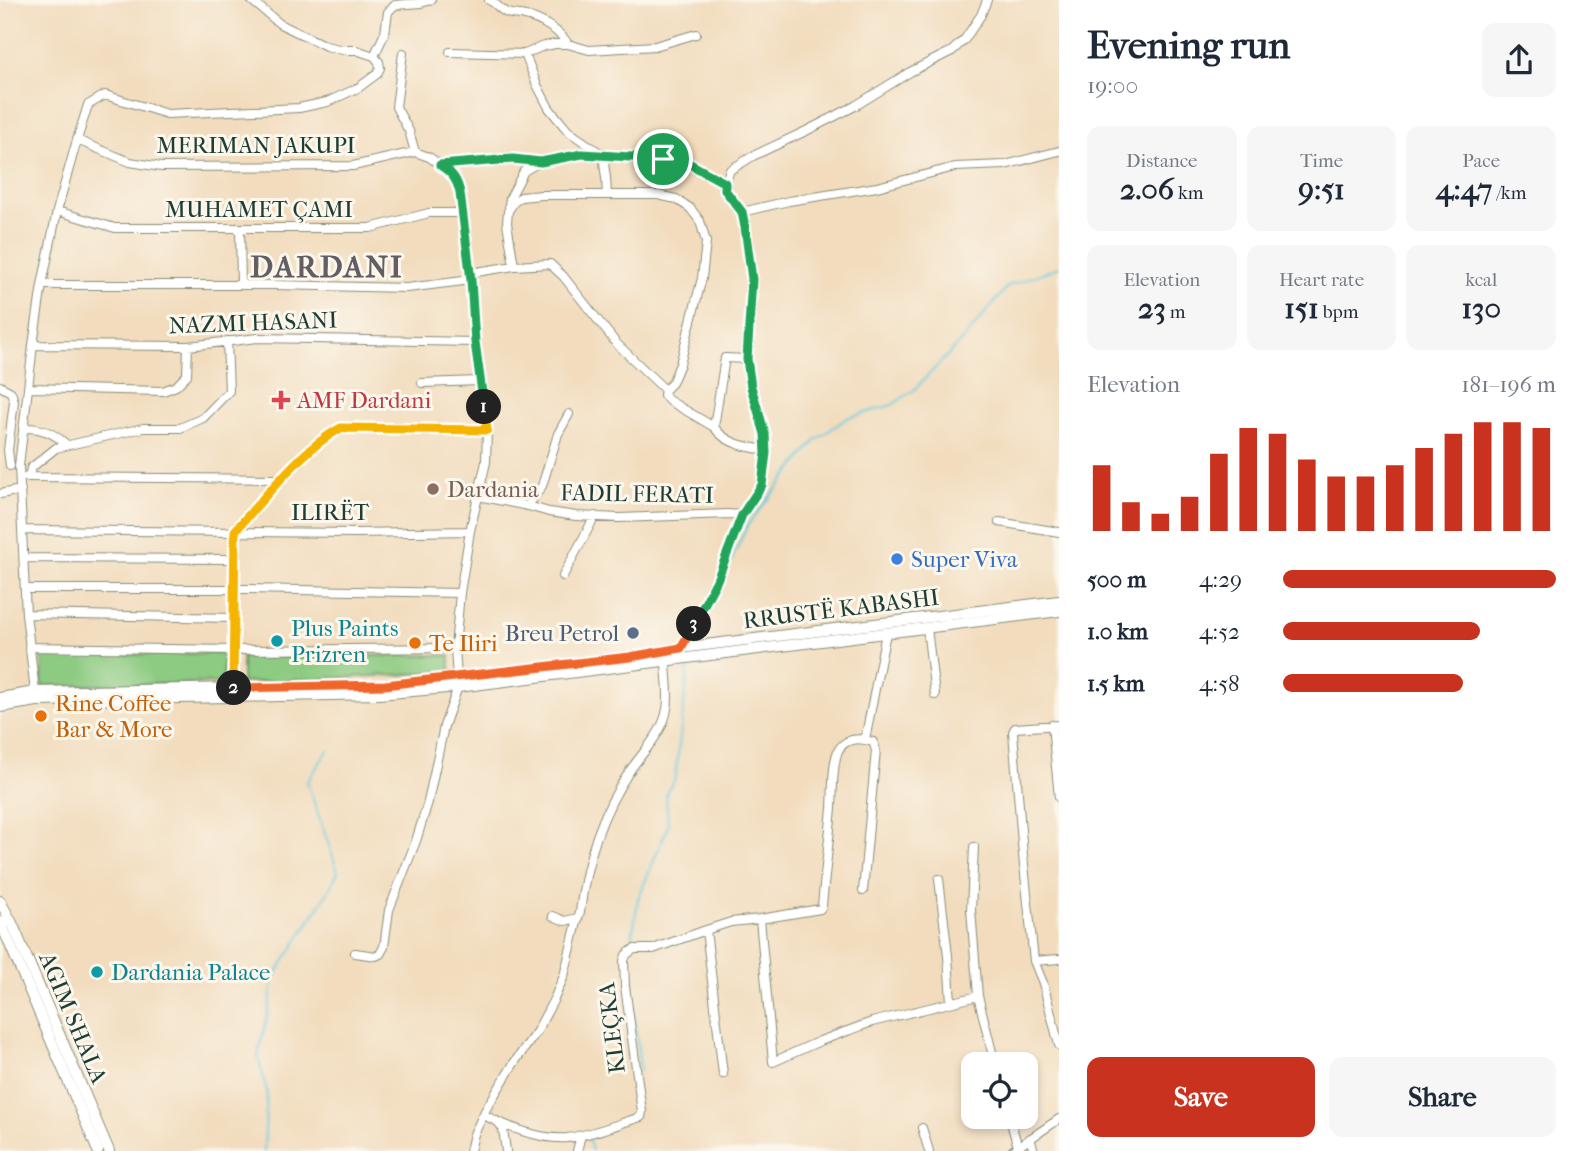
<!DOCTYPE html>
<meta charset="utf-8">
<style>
:root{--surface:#fff;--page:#f6f6f7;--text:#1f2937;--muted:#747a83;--accent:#c8321e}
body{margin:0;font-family:"IM FELL French Canon",serif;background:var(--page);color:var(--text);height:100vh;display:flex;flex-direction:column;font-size:26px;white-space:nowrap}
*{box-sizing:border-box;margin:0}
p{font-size:23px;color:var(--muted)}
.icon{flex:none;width:38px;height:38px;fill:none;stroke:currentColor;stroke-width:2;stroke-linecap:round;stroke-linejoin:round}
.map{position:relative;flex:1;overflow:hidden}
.panel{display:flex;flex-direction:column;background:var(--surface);width:525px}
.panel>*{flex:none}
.buttons{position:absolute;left:961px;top:1052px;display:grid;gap:14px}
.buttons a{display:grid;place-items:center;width:77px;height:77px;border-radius:14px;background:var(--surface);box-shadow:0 4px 10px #0003;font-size:35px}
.pin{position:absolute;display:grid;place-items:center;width:60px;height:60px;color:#fff;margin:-30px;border:4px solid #fff;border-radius:50%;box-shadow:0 2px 7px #0007}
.km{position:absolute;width:35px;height:35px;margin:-18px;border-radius:50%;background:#222;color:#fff;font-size:19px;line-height:35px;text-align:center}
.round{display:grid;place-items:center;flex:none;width:74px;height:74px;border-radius:14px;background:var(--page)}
.headline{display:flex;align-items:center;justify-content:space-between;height:119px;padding:0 28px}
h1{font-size:38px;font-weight:800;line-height:52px}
.metrics{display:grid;grid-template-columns:repeat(3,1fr);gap:10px;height:119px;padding:7px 28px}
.metrics div{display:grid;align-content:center;border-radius:14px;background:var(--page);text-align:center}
.metrics b{font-size:30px;font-weight:800}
.metrics small{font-size:19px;font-weight:400}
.metrics p{font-size:19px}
.chart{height:196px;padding:14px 28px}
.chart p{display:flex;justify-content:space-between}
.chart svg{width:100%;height:126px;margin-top:7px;stroke:var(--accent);stroke-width:6}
.primary-button{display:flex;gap:14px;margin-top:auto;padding:14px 28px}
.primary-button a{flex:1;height:80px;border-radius:14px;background:var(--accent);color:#fff;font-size:28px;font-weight:800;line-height:80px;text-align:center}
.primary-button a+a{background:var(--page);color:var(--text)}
ul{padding:0 28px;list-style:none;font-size:23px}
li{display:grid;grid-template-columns:112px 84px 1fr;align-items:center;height:52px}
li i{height:18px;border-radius:9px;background:var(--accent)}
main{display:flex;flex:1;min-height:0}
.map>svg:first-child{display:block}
</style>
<main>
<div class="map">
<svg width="1059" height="1151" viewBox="0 0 1059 1151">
<rect width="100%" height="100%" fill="#fbf7ec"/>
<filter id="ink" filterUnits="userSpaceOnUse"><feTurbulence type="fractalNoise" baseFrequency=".0143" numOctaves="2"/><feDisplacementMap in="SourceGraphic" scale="14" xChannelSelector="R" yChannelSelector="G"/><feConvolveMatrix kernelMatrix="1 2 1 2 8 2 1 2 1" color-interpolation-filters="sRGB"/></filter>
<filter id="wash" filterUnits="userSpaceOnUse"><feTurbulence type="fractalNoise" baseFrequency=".00686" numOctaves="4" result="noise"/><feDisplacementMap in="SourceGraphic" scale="28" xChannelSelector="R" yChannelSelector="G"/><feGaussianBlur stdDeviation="1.57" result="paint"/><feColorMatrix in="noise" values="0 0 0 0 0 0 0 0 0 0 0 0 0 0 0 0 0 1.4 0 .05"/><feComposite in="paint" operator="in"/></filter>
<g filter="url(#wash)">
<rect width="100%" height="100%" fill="#f2dcbd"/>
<path fill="#8dcb82" stroke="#56845b" stroke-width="2" d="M223 653 224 683 42 686V656Z
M450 655V672L242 683V657Z"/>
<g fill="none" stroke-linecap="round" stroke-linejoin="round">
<path stroke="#60c8dc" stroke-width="2" d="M698 641 715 596 748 524 816 440 847 418 892 405 914 390 966 336 1008 286 1059 267
M631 946 638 899 668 826 666 793 675 779 688 670
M629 958 640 1071
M588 1136 592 1151
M264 1151 267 1092 258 1056 270 1004 273 979 328 892 338 872 307 782 328 750"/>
</g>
</g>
<g filter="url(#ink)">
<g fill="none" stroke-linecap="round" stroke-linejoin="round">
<defs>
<path id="minor" d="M489 0C496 3 500 10 507 13 512 15 519 14 525 16 540 19 560 31 568 44
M450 52 525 54 541 47 555 44H568L589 50 655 46 696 34
M403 53 396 107 409 131 415 152
M525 54 537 85 549 108 568 131 603 155 631 157 650 156 690 165 725 183
M374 56 385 33 388 12 395 5 421 3 431 0
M77 140 130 162 161 167 353 166 415 152 429 157 452 173 457 180 460 193 471 280 475 342 487 430 486 462 470 531 460 593 455 648 457 678
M441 165 514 159 541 161 582 154 603 155 606 178 607 195
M509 205 510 198 524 171 541 161
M57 211 115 228H370L429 213H462
M742 212 789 201 877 187 955 167 1005 165 1059 151
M240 228 241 285
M514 266 507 223 508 211 514 202 521 197 542 195H658L676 199 690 208 700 221 706 242 702 278 680 364 672 383 665 390
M470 273 514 266 550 264 563 276 616 343 665 390 664 395 668 400 714 427
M42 285H275L407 288 471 280
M33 345 188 346 258 338 475 342
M747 359 725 358 714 427C726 444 746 447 766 450
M422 383 480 381
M0 386 11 392 14 401 8 450 10 466
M28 388 163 391 176 386 187 375 188 346
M23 428C41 427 54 433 67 445
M27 477 281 479
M29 477 31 468 56 448 143 428H180L203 418 229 391 227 341
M0 494 21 490
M478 496 528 506 549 512 576 516 619 518 728 514 742 515 762 485 766 450 765 434 751 387 747 359 752 279 745 227 742 212 725 190V183L730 170 753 156 806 131 855 106 910 72 952 51 965 39 981 15 987 0
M528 506 542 486 558 434 569 414
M999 522 1059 532
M23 530 356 533 470 531
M24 558 235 559
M563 576 595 516
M26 589H245L460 593
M26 614 234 618
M927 628 935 695
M29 647 234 650 455 648
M681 648 717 580 742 515
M35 692 26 614 19 466 33 345 42 285 57 211 77 140 88 105 105 95 167 114 299 108 327 102 358 88 377 74 380 68 379 62 374 56 356 50H343L326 46 280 24 251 0
M233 692 235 531C264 499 303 448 340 428L487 430
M1052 725 1059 798
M1059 725 1015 728 1013 732 1023 855 1034 961 1043 983 1059 1045
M862 739 866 735 886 633
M974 847 971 910 978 996 995 1064
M939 879 948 956 951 1002
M863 891 876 750 873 742C861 738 847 737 839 749 832 761 833 793 832 808 829 841 825 873 822 906L820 909 760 919 773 1062 820 1041 872 1022 978 996
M553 916 565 921 578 918 580 912C586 861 600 815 629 772 643 751 663 734 667 709 670 693 666 676 666 661
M706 930 723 1074
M355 953 376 956 380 954 384 947 389 910 416 841 428 802 444 726 458 687
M1034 961 1059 959
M484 1115C506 1127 542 1140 567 1138 592 1135 617 1124 641 1117L642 1112 625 986 624 961 626 955 634 949H653L706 930 731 922 760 919
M1009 1116 1018 1147
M499 1123 503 1129 506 1151
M922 1128 929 1151
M1030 1138 1034 1151
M470 1151 474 1134 486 1109 514 1063 537 1031 554 999 564 976 578 918
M577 1151 581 1135
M1012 1151 1059 1119"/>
<path id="major" d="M0 698 35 692 385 685 630 657 681 648 1059 601
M0 707 37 701 379 694 458 687 1059 611
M0 901 12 923 109 1151
M0 921 98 1151"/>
</defs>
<use href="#minor" stroke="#888c78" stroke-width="10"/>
<use href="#major" stroke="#888c78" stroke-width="12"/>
<use href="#minor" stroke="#fff" stroke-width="8"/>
<use href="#major" stroke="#fff" stroke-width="10"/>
</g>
</g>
<g fill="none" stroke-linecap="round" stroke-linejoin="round" filter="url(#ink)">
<defs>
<path id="split-1" d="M484 407 475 342 471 280 460 193C457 179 452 173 440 165L513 159 541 162 582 154 631 157 650 156 663 159"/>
<path id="split-2" d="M234 688H233L235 531C264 498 303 448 341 428L487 430 484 407"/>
<path id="split-3" d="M234 688 385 685 630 657 681 648 694 624"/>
<path id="split-4" d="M663 159 690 164 725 183V190L742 212 745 227 752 279 747 359 751 387 765 434 766 453 762 485 742 515 717 580 694 624"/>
</defs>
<use href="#split-1" stroke="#fff" stroke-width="14"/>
<use href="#split-2" stroke="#fff" stroke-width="14"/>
<use href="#split-3" stroke="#fff" stroke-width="14"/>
<use href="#split-4" stroke="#fff" stroke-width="14"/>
<use href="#split-1" stroke="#22a559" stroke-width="9"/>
<use href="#split-2" stroke="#f5b400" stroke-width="9"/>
<use href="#split-3" stroke="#f0652b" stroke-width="9"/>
<use href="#split-4" stroke="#22a559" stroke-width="9"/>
</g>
<path fill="#e0444e" stroke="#fbf7ec" stroke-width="2.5" d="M277.5 389.5h7v7h7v7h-7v7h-7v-7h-7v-7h7z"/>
<circle fill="#8d6e63" stroke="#fbf7ec" stroke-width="2.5" cx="433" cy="489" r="7"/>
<circle fill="#3f7fe0" stroke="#fbf7ec" stroke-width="2.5" cx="897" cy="559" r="7"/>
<circle fill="#5c6f8a" stroke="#fbf7ec" stroke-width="2.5" cx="633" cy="633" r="7"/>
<g fill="#0f9aa8" stroke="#fbf7ec" stroke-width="2.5">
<circle cx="277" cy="641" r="7"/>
<circle cx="97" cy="972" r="7"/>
</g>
<g fill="#e8710a" stroke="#fbf7ec" stroke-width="2.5">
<circle cx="415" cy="643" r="7"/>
<circle cx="41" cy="716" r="7"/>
</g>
<g text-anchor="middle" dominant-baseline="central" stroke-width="6" stroke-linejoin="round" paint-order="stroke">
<g font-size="23" fill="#1f3d34" stroke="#fbf7ec">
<text x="256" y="145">MERIMAN JAKUPI</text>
<text x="259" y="209">MUHAMET ÇAMI</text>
<text transform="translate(253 323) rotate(-2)">NAZMI HASANI</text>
<text transform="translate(637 494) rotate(1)">FADIL FERATI</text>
<text x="330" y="512">ILIRËT</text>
<text transform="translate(841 609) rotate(-7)">RRUSTË KABASHI</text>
<text transform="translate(73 1018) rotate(67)">AGIM SHALA</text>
<text transform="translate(612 1028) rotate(-97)">KLEÇKA</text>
</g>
<g font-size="23" fill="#be3a42" stroke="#fbf7ec" text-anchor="start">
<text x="297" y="400">AMF Dardani</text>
</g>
<g font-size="23" fill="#785e54" stroke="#fbf7ec" text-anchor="start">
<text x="447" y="489">Dardania</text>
</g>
<g font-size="23" fill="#366cbe" stroke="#fbf7ec" text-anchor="start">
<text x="911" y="559">Super Viva</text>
</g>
<g font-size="23" fill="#0d838f" stroke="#fbf7ec" text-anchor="start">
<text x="291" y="628">Plus Paints<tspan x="291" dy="26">Prizren</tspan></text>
<text x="111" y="972">Dardania Palace</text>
</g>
<g font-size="23" fill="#4e5e75" stroke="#fbf7ec" text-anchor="end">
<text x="619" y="633">Breu Petrol</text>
</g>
<g font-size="23" fill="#c56008" stroke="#fbf7ec" text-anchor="start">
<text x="429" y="643">Te Iliri</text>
<text x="55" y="703">Rine Coffee<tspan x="55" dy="26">Bar &amp; More</tspan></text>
</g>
<g font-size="30" font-weight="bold" letter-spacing="2" fill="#625e64" stroke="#fbf7ec">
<text x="327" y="267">DARDANI</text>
</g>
</g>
</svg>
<div class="buttons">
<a><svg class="icon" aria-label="locate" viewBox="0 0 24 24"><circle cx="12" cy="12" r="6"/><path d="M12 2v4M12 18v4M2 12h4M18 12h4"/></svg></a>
</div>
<div class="pin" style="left:663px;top:159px;background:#1e9e55"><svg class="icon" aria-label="arrive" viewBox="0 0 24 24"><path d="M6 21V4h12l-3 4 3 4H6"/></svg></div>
<b class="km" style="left:484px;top:407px">1</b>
<b class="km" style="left:234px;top:688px">2</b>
<b class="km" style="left:694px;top:624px">3</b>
</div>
<section class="panel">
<div class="headline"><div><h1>Evening run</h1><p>19:00</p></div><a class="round"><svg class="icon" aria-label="share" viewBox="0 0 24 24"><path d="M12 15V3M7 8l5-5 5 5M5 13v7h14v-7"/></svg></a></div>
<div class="metrics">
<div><p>Distance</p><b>2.06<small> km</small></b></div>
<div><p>Time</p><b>9:51</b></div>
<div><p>Pace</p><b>4:47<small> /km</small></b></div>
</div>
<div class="metrics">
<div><p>Elevation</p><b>23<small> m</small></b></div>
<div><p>Heart rate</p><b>151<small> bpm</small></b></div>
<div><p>kcal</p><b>130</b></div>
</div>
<div class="chart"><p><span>Elevation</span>181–196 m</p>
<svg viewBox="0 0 160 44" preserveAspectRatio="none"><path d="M5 44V21M15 44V34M25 44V38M35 44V32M45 44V17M55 44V8M65 44V10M75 44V19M85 44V25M95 44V25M105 44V21M115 44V15M125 44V10M135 44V6M145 44V6M155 44V8"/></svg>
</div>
<ul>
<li><b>500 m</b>4:29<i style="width:100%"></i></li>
<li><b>1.0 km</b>4:52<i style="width:72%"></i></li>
<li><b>1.5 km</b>4:58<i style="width:66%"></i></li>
</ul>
<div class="primary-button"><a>Save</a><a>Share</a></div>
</section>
</main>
